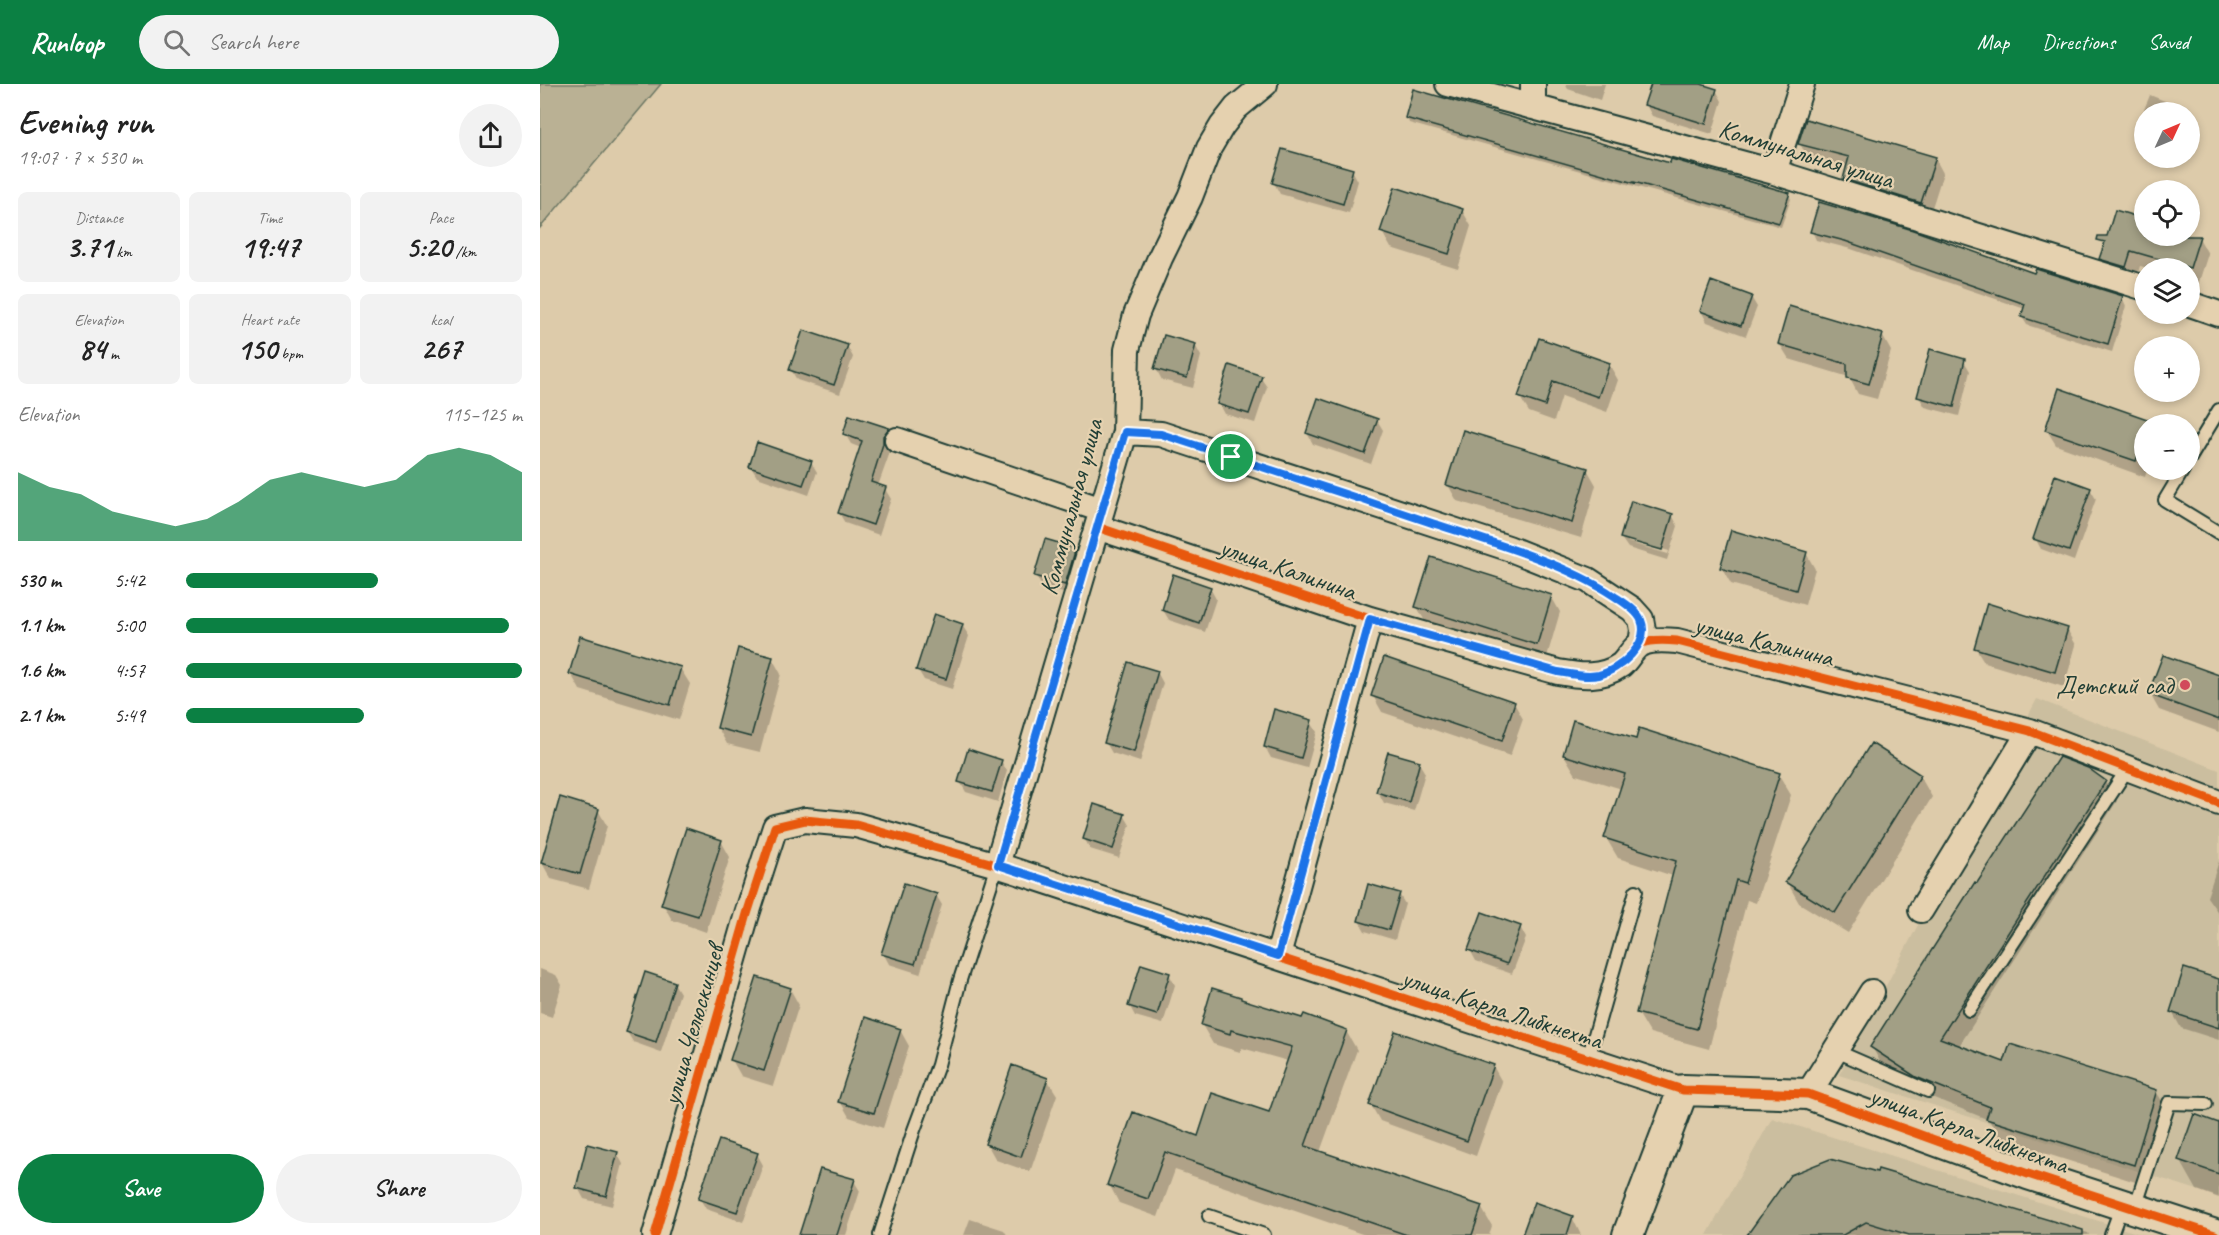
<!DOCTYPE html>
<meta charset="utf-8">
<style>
:root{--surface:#fff;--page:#f2f2f2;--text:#222;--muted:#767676;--accent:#0b8043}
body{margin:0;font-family:Caveat,sans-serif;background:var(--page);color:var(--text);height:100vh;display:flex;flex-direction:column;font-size:22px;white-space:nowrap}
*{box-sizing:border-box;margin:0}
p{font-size:20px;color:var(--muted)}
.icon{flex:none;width:33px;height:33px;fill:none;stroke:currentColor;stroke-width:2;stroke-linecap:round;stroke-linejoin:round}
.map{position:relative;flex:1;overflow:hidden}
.sheet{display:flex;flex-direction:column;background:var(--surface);width:540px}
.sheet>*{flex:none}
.needle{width:39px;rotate:46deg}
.tools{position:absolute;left:1594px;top:18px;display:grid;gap:12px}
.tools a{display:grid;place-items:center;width:66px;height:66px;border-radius:50%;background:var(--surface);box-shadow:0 3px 9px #0003;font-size:30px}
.pin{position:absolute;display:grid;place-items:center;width:51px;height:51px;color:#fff;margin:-26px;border:3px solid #fff;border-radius:50%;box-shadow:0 2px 6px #0007}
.round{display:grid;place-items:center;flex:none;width:63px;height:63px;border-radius:32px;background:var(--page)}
.summary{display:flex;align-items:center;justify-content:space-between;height:102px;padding:0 18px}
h1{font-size:33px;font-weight:600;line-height:45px}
.figures{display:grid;grid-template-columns:repeat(3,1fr);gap:9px;height:102px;padding:6px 18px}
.figures div{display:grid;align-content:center;border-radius:9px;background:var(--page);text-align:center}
.figures b{font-size:30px;font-weight:600}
.figures small{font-size:16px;font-weight:400}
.figures p{font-size:16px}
.chart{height:168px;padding:12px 18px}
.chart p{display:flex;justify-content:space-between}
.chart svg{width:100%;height:108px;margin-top:6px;fill:var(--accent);opacity:.7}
.cta{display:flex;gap:12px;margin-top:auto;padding:12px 18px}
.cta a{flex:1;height:69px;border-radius:36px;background:var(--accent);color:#fff;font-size:24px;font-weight:600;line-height:69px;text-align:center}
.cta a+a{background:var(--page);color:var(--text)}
ul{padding:0 18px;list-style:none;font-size:20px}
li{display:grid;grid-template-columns:96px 72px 1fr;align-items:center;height:45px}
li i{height:15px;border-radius:8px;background:var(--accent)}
header{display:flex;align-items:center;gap:36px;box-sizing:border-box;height:84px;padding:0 30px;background:var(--accent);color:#fff}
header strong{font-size:28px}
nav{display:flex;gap:33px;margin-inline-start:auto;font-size:21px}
.search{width:420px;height:54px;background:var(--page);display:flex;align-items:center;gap:15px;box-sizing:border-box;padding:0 21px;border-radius:33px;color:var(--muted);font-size:22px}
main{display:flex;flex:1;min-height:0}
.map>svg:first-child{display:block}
</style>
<header>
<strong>Runloop</strong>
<div class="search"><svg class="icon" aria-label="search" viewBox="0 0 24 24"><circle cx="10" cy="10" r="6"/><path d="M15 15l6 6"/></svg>Search here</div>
<nav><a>Map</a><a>Directions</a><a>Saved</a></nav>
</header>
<main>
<section class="sheet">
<div class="summary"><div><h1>Evening run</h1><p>19:07 · 7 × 530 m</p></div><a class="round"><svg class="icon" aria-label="share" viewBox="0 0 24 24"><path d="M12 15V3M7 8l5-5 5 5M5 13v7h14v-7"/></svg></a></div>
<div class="figures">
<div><p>Distance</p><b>3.71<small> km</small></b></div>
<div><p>Time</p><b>19:47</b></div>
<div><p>Pace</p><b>5:20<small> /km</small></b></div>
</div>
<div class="figures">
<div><p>Elevation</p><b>84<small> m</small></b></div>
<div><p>Heart rate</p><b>150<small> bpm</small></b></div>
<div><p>kcal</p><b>267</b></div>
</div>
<div class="chart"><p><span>Elevation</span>115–125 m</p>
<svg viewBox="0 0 160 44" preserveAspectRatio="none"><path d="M0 44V16L10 22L20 25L30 32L40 35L50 38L60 35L70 28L80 19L90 16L100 19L110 22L120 19L130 9L140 6L150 9L160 16V44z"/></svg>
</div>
<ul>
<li><b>530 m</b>5:42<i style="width:57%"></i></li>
<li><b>1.1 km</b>5:00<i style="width:96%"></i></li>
<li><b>1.6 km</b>4:57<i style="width:100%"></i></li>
<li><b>2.1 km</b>5:49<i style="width:53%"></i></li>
</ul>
<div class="cta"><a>Save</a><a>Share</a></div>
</section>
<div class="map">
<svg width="1679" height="1151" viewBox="0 0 1679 1151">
<rect width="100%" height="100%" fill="#ddcbaa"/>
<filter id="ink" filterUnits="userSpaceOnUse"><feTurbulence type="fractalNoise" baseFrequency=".0167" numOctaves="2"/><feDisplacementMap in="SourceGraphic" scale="12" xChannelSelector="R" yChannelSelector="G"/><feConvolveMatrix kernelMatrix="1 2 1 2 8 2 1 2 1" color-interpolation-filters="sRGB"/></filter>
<g filter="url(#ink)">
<path fill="#cbbe9f" d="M1497 615 1679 686V1113L1299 991Z
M1232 1034 1603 1151H1167Z"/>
<path fill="#bab194" stroke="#6c7764" stroke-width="1.5" d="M0 0H121L0 144Z"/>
<path fill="#0003" fill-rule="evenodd" d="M1025 0H1065L1060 16 1028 5Z
M1112 0H1156L1176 6 1182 17 1172 50 1112 32 1106 21Z
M1610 11 1632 20 1637 28H1605V51L1598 40Z
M867 34 1131 80 1249 111 1251 115 1241 143 869 39Z
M1260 60 1395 74 1403 89 1389 133 1313 109 1305 94 1308 84 1268 74Z
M812 86 818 97 809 129 740 110 734 99Z
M922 126 931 142 918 185 851 164 842 148Z
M1605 137V152L1650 151 1659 154 1668 170 1658 201 1650 198V184H1608L1600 182 1595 198 1570 191 1561 175Z
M1272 147 1495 191 1582 213 1586 222 1572 268 1487 241 1482 233 1485 225 1311 165 1276 156Z
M1211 213 1217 223 1206 252 1167 238 1161 227Z
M1342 251 1351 267 1337 315 1318 310 1309 293 1249 275 1239 259Z
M999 256 1069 280 1078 296 1067 328 1022 312 1014 337 989 328 979 312Z
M655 261 661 272 653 304 622 296 616 285Z
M307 262 313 273 300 310 257 296 251 286Z
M1424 277 1430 287 1419 332 1385 323 1379 313Z
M720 293 727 303 715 339 685 330 679 319Z
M837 336 843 346 831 380 773 360 767 349Z
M1609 337 1611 340H1605V386H1607L1605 393 1516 361 1506 345Z
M348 346 353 356 349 363V371L338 402 345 405 351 415 339 451 305 439 299 429 321 364 311 360 305 350Z
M271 378 277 388 269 411 217 393 211 383Z
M1047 385 1056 401 1041 454 917 417 908 401Z
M1550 405 1556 415 1534 477 1501 465 1495 454Z
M1132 431 1138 442 1127 476 1088 464 1081 454ZM1088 455 1129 467 1128 470 1088 458Z
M535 466 541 476 530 511 502 503 496 492Z
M1266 469 1275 485 1265 521 1191 500 1182 484Z
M670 504 676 515 665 548 629 536 623 526Z
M1011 512 1020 528 1006 576 886 539 877 523Z
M422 541 429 552 412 605 384 596 378 586Z
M1527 545 1536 561 1524 603 1445 579 1435 563Z
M232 574 241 590 220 668 187 660 178 644Z
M140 584 150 600 139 636 40 606 31 590Z
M617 588 623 599 600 678 572 669 566 659Z
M1679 593V648L1619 626 1610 610Z
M833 612 974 619 983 635 970 672 842 628Z
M771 638 777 648 767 684 731 674 725 663Z
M1024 671 1239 691 1251 711 1216 819 1207 816 1169 965 1110 949 1098 929 1133 792 1078 774 1066 754 1082 705 1036 691Z
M461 677 467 687 458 718 426 708 420 698Z
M879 679 885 689 874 727 844 719 838 708Z
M1380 692 1392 713 1308 849 1259 819 1247 798Z
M1565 698 1577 717 1419 962 1465 980 1616 1007 1628 1027 1605 1101 1460 1055 1449 1036 1389 1012 1343 983 1332 963 1437 801Z
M58 726 67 742 49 805 11 795 2 779Z
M584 731 590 741 579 774 550 765 544 754Z
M181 757 190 773 166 848 132 836 123 820Z
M1679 777V830L1667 813Z
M859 810 865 820 855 856 825 847 819 837Z
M396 811 402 821 380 890 349 880 343 869Z
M980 843 986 854 972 890 936 877 930 866Z
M0 885 16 891 22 901 12 933 0 929Z
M629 890 635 901 623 940 595 932 589 921Z
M1679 897V956L1641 944 1632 928Z
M134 899 140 909 121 968 93 958 87 948Z
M250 905 259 921 233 1002 201 992 192 976Z
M702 917 806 947 817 966 780 1068 941 1123 952 1142 949 1151H825L635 1086 618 1133 579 1119 569 1100 594 1030 659 1054 729 1030 748 977 702 964 700 968 673 960 662 941Z
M360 946 369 962 343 1044 309 1033 300 1017Z
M953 982 962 998 936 1072 840 1037 831 1021Z
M507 995 517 1011 490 1088 456 1076 447 1060Z
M1679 1041V1114L1657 1106 1640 1076Z
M77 1069 83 1080 72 1122 44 1115 38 1104Z
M217 1070 223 1081 203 1138 166 1125 160 1115Z
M1339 1087 1548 1149 1549 1151H1209L1338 1090Z
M314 1097 320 1107 306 1151H261Z
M1032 1133 1041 1151H984Z
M430 1135 464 1146 467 1151H424Z"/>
<path fill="#a29f85" stroke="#1f3d34" stroke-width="1.5" d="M1111 0H1161L1177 5 1166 40 1104 21Z
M873 5 1130 79 1131 75 1250 109 1239 139 1094 98V99L865 34Z
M1266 35 1396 73 1381 119 1303 95 1309 73 1258 60Z
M742 65 813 85 803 120 732 99Z
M855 103 923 125 909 170 840 148Z
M1279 118 1373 146 1494 189 1496 185 1583 212 1568 260 1481 233 1485 220 1305 157 1270 148Z
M1575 126 1605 135V152H1660L1650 184 1591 167 1586 183 1559 175 1565 158 1557 156 1558 152H1567Z
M1171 197 1212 212 1201 242 1160 227Z
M1249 222 1343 250 1329 300 1307 294V280L1238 260Z
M263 246 308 261 294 301 249 286Z
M624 251 656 260 647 294 614 285Z
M999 254 1070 279 1058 313 1013 297 1005 322 978 313Z
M1390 265 1425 275 1414 323 1377 313Z
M689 281 722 292 709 330 677 320Z
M1519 304 1610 336 1609 340H1605V351L1596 377 1505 346Z
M778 314 838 335 825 370 766 349Z
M309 331 349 344 343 352V360L331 398 346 403 333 441 298 429 322 357 303 350Z
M923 346 1048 384 1032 439 906 401Z
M217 358 272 377 263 401 209 383Z
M1515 391 1551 404 1529 467 1493 455Z
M1091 417 1133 430 1122 466 1080 454Z
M1191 446 1267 468 1256 506 1180 484Z
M505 455 536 464 525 501 494 492Z
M891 473 1012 511 997 561 875 523Z
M633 490 671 503 659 539 622 526Z
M1447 519 1528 544 1515 588 1434 564Z
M394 530 423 540 406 595 376 586Z
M40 552 141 583 130 621 29 590Z
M198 564 233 573 211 653 177 644Z
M1623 571 1679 591V636L1608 610Z
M844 573 975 618 962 657 831 612Z
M588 578 618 587 594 668 564 659Z
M734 625 772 636 761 674 724 663Z
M1033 636 1096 655 1099 644 1240 689 1205 799 1196 796 1157 945 1096 929 1136 777 1064 754 1085 690 1023 671Z
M1331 659 1381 691 1295 829 1245 798Z
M428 665 462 676 452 708 418 698Z
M848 668 880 677 869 718 836 708Z
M1519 673 1548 684 1566 697 1400 954 1464 978 1470 960 1617 1006 1594 1081 1446 1035 1450 1023 1376 993 1330 963 1435 798 1437 799Z
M20 713 59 725 40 790 1 779Z
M554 720 585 730 573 765 543 755Z
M146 744 182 756 158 832 121 821Z
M364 799 397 810 375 880 341 870Z
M828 800 860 809 849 846 818 837Z
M942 828 981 842 967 880 928 866Z
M601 880 630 889 617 931 588 922Z
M1644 884 1679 895V944L1630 928Z
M105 888 135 898 116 958 86 948Z
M217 893 251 904 224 987 190 976Z
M672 904 701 913V915L762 934 764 930 807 946 765 1062 942 1122 932 1151H867L625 1068 608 1115 567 1101 593 1028 658 1052 672 1009 729 1028 752 963 691 946 690 950 661 941Z
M325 933 361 945 334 1029 298 1018Z
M855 947 954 981 927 1057 829 1021Z
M472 981 508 994 481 1073 445 1060Z
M1654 1030 1679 1039V1090L1638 1076Z
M179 1056 218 1069 197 1128 158 1115Z
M47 1060 78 1068 66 1112 36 1104Z
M1290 1075 1337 1088 1338 1085 1543 1146V1151H1369L1326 1138 1303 1151H1207L1250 1091Z
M280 1085 315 1095 297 1151H259Z
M994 1118 1033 1132 1027 1151H982Z"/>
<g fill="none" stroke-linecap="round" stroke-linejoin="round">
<defs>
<path id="service" d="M1650 374 1679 326
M1643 386 1625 416 1679 449
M1429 926 1588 684
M1296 967 1388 1007
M1048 975 1096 807
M1595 1124 1629 1019 1666 1020
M669 1132 724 1151
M340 1151 374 1046 398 981 420 896 457 781
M1571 1151 1582 1121"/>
<path id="minor" d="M908 0 1234 88 1605 204
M993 23V0
M1234 88 1262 0
M1650 220 1679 230
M585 348 621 350 968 464 1048 496 1092 525 1101 535 1103 546 1101 560
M357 356 562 426
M557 443 830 535 1018 588C1040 592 1061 595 1081 581 1088 575 1092 565 1100 560 1110 555 1126 556 1137 557L1490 647 1679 719
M457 781 585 348 587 266 596 231 620 174 650 113 669 64 682 42 696 24 725 0
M1381 826 1490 647
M738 872 830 535
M1268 1010 1332 908
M115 1151 207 830 235 743 265 736 316 741 457 781 1143 1006"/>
<path id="tertiary" d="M1088 1151 1143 1006 1268 1010 1488 1090 1675 1151"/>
</defs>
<use href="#service" stroke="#1f3d34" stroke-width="16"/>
<use href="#minor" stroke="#1f3d34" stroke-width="28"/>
<use href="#tertiary" stroke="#1f3d34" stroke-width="34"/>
<use href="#service" stroke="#e5d1af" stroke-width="12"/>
<use href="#minor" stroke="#e5d1af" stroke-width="24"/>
<use href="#tertiary" stroke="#e5d1af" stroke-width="30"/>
<defs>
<path id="cycleway" d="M557 443 830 535 1018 588C1040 592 1061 595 1081 581 1088 575 1092 565 1100 560 1110 555 1126 556 1137 557L1490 647 1679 719
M115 1151 207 830 235 743 265 736 316 741 457 781 1143 1006 1268 1010 1488 1090 1675 1151"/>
</defs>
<use href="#cycleway" stroke="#e5d1af" stroke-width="13"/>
<use href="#cycleway" stroke="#e8590c" stroke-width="9"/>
</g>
</g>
<g fill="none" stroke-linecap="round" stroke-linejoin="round" filter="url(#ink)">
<defs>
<path id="route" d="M585 348 621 350C711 379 800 408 889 438 948 457 1023 478 1074 512 1083 518 1097 526 1101 536 1111 560 1079 586 1059 591 1045 594 1031 590 1018 588L830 535 738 872 458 781Z"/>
</defs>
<use href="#route" stroke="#fff" stroke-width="12"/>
<use href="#route" stroke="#1a73e8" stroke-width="8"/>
</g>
<circle fill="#d1495b" stroke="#e5d1af" stroke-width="2" cx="1645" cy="601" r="6"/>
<g text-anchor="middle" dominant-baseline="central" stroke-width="4.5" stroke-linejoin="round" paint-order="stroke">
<g font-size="26" fill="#1f3d34" stroke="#e5d1af">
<text transform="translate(1266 70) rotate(17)">Коммунальная улица</text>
<text transform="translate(531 423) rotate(-75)">Коммунальная улица</text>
<text transform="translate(748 485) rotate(19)">улица Калинина</text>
<text transform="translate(1224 557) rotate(14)">улица Калинина</text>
<text transform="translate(962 925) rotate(18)">улица Карла Либкнехта</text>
<text transform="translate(153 941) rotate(-74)">улица Челюскинцев</text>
<text transform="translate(1429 1046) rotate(20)">улица Карла Либкнехта</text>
</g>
<g font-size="26" fill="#1f3d34" stroke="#e5d1af" text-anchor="end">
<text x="1633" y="601">Детский сад</text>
</g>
</g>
</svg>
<div class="tools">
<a><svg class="needle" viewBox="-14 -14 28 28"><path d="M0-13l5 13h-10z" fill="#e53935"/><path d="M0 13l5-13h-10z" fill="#767676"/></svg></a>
<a><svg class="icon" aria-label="locate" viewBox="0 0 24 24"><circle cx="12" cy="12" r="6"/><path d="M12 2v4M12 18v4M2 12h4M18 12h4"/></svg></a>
<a><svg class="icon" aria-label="layers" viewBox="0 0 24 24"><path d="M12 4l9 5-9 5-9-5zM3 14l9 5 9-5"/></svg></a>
<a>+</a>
<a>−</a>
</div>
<div class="pin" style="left:691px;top:373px;background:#1e9e55"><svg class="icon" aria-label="arrive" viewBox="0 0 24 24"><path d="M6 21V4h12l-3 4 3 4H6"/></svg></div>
</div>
</main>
